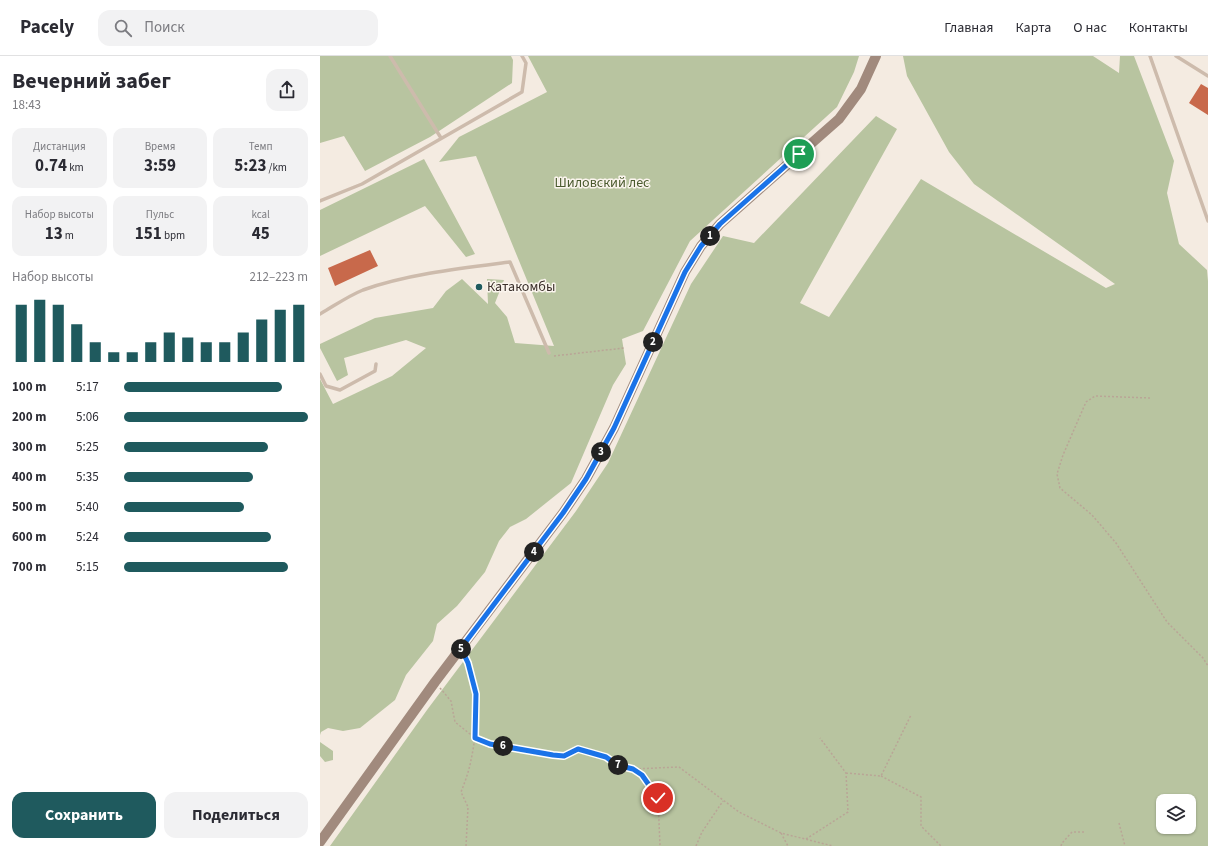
<!DOCTYPE html>
<html lang="ru">
<meta charset="utf-8">
<style>
:root{--surface:#fff;--page:#f2f2f3;--text:#2b2b33;--muted:#7c7c81;--line:#e1e1e2;--accent:#1f5a5e}
body{margin:0;font-family:"Source Sans 3",sans-serif;background:var(--page);color:var(--text);height:100vh;display:flex;flex-direction:column;font-size:15px;white-space:nowrap}
*{box-sizing:border-box;margin:0}
p{font-size:13px;color:var(--muted)}
.icon{flex:none;width:22px;height:22px;fill:none;stroke:currentColor;stroke-width:2;stroke-linecap:round;stroke-linejoin:round}
.map{position:relative;flex:1;overflow:hidden}
.details{display:flex;flex-direction:column;background:var(--surface);width:320px}
.details>*{flex:none}
.tools{position:absolute;left:836px;top:738px;display:grid;gap:8px}
.tools a{display:grid;place-items:center;width:40px;height:40px;border-radius:8px;background:var(--surface);box-shadow:0 1px 3px #0004;font-size:20px}
.pin{position:absolute;display:grid;place-items:center;width:34px;height:34px;color:#fff;margin:-17px;border:2px solid #fff;border-radius:50%;box-shadow:0 1px 4px #0007}
.km{position:absolute;width:20px;height:20px;margin:-10px;border-radius:50%;background:#222;color:#fff;font-size:11px;line-height:20px;text-align:center}
.round{display:grid;place-items:center;flex:none;width:42px;height:42px;border-radius:12px;background:var(--page)}
.summary{display:flex;align-items:center;justify-content:space-between;height:68px;padding:0 12px}
h1{font-size:22px;font-weight:700;line-height:30px}
.figures{display:grid;grid-template-columns:repeat(3,1fr);gap:6px;height:68px;padding:4px 12px}
.figures div{display:grid;align-content:center;border-radius:10px;background:var(--page);text-align:center}
.figures b{font-size:17px;font-weight:700}
.figures small{font-size:11px;font-weight:400}
.figures p{font-size:11px}
.chart{height:112px;padding:8px 12px}
.chart p{display:flex;justify-content:space-between}
.chart svg{width:100%;height:72px;margin-top:4px;stroke:var(--accent);stroke-width:6}
.action{display:flex;gap:8px;margin-top:auto;padding:8px 12px}
.action a{flex:1;height:46px;border-radius:12px;background:var(--accent);color:#fff;font-size:16px;font-weight:700;line-height:46px;text-align:center}
.action a+a{background:var(--page);color:var(--text)}
ul{padding:0 12px;list-style:none;font-size:13px}
li{display:grid;grid-template-columns:64px 48px 1fr;align-items:center;height:30px}
li i{height:10px;border-radius:5px;background:var(--accent)}
header{display:flex;align-items:center;gap:24px;box-sizing:border-box;height:56px;padding:0 20px;background:var(--surface);border-bottom:1px solid var(--line)}
header strong{font-size:19px}
nav{display:flex;gap:22px;margin-inline-start:auto;font-size:14px}
.search{width:280px;height:36px;background:var(--page);display:flex;align-items:center;gap:10px;box-sizing:border-box;padding:0 14px;border-radius:12px;color:var(--muted);font-size:15px}
main{display:flex;flex:1;min-height:0}
.map>svg:first-child{display:block}
</style>
<header>
<strong>Pacely</strong>
<div class="search"><svg class="icon" aria-label="search" viewBox="0 0 24 24"><circle cx="10" cy="10" r="6"/><path d="M15 15l6 6"/></svg>Поиск</div>
<nav><a>Главная</a><a>Карта</a><a>О нас</a><a>Контакты</a></nav>
</header>
<main>
<section class="details">
<div class="summary"><div><h1>Вечерний забег</h1><p>18:43</p></div><a class="round"><svg class="icon" aria-label="share" viewBox="0 0 24 24"><path d="M12 15V3M7 8l5-5 5 5M5 13v7h14v-7"/></svg></a></div>
<div class="figures">
<div><p>Дистанция</p><b>0.74<small> km</small></b></div>
<div><p>Время</p><b>3:59</b></div>
<div><p>Темп</p><b>5:23<small> /km</small></b></div>
</div>
<div class="figures">
<div><p>Набор высоты</p><b>13<small> m</small></b></div>
<div><p>Пульс</p><b>151<small> bpm</small></b></div>
<div><p>kcal</p><b>45</b></div>
</div>
<div class="chart"><p><span>Набор высоты</span>212–223 m</p>
<svg viewBox="0 0 160 44" preserveAspectRatio="none"><path d="M5 44V9M15 44V6M25 44V9M35 44V21M45 44V32M55 44V38M65 44V38M75 44V32M85 44V26M95 44V29M105 44V32M115 44V32M125 44V26M135 44V18M145 44V12M155 44V9"/></svg>
</div>
<ul>
<li><b>100 m</b>5:17<i style="width:86%"></i></li>
<li><b>200 m</b>5:06<i style="width:100%"></i></li>
<li><b>300 m</b>5:25<i style="width:78%"></i></li>
<li><b>400 m</b>5:35<i style="width:70%"></i></li>
<li><b>500 m</b>5:40<i style="width:65%"></i></li>
<li><b>600 m</b>5:24<i style="width:80%"></i></li>
<li><b>700 m</b>5:15<i style="width:89%"></i></li>
</ul>
<div class="action"><a>Сохранить</a><a>Поделиться</a></div>
</section>
<div class="map">
<svg width="888" height="790" viewBox="0 0 888 790">
<rect width="100%" height="100%" fill="#f4ebe1"/>
<path fill="#b8c4a0" fill-rule="evenodd" d="M0 0H191L193 4 192 27 110 81 45 115 24 80 0 87Z
M208 0H539L534 16 517 51 370 185 323 275 302 283 306 308 293 329 251 427 206 463 190 471 179 485 165 516 137 550 117 568 113 585 86 619 75 644 40 672 23 675 8 672 1 676 0 679V323L13 348 72 320 106 292 86 284 24 302 28 319 17 325 0 292V288L55 262 113 252 126 235 142 223 168 248 167 223 184 224 175 247 187 261 195 287 234 290 156 100 119 106 139 81 227 36Z
M583 0H773L799 17 800 0H814L854 105 847 137 859 188 887 214 888 225V790H10L107 654 256 455 288 407 371 228 403 180 434 187 556 60 577 73 480 247 509 261 601 123 786 232 795 228 654 128 629 96 587 20ZM843 745H869V771H843Z
M104 103 155 198 146 201 105 150 0 200V154Z
M0 686 13 695V704L5 706 0 700Z"/>
<path fill="#c8694b" d="M881 28 888 32V59L869 47Z
M50 194 58 210 15 230 8 212Z"/>
<g fill="none" stroke-linecap="round" stroke-linejoin="round">
<path stroke="#b9a596" stroke-width="1.5" stroke-dasharray="2 2" stroke-linecap="butt" d="M234 300 304 292
M830 342 775 340 766 346 743 399 737 418 740 432 772 459 796 487 847 566 883 602 888 610
M145 601C159 631 158 673 151 704 149 715 145 726 141 736L148 751 146 790
M120 632 131 645 135 666 155 682 170 688 233 699 244 700 258 693 286 701 297 709 313 713 359 711 419 756 461 777 513 790
M313 713 322 719 338 742 340 790
M526 717 561 720 591 659
M561 720 601 741V770L621 790
M799 767 805 790
M461 777 468 790
M486 783 528 756 526 717 500 682
M376 790 382 776 403 745
M741 790 742 787 752 776H765"/>
<path stroke="#cdbbac" stroke-width="3.5" d="M70 0 121 82
M830 0 888 165
M856 0 888 20
M0 145 42 128 202 36 206 7 202 0
M0 258C14 250 28 240 43 234 88 218 143 212 190 206L229 297
M0 318 6 330 20 334 55 315 56 308"/>
<path stroke="#a18a7d" stroke-width="10" d="M0 786 115 626 243 457 266 423 294 372 365 216 381 190 400 168 519 63 541 33 556 0"/>
</g>
<g fill="none" stroke-linecap="round" stroke-linejoin="round">
<defs>
<path id="route" d="M338 742 322 719 313 713 297 709 286 701 258 693 244 700 233 699 170 688 155 682 156 638 148 607 141 592 243 457 266 423 294 372 365 216 381 190 400 168 479 98"/>
</defs>
<use href="#route" stroke="#fff" stroke-width="8"/>
<use href="#route" stroke="#1a73e8" stroke-width="5"/>
</g>
<circle fill="#1f5a5e" stroke="#fbf5ee" stroke-width="1.5" cx="159" cy="231" r="4"/>
<g text-anchor="middle" dominant-baseline="central" stroke-width="3" stroke-linejoin="round" paint-order="stroke">
<g font-size="14" fill="#4a5a2e" stroke="#fbf5ee">
<text x="282" y="127">Шиловский лес</text>
</g>
<g font-size="14" fill="#3b302b" stroke="#fbf5ee" text-anchor="start">
<text x="167" y="231">Катакомбы</text>
</g>
</g>
</svg>
<div class="tools">
<a><svg class="icon" aria-label="layers" viewBox="0 0 24 24"><path d="M12 4l9 5-9 5-9-5zM3 14l9 5 9-5"/></svg></a>
</div>
<div class="pin" style="left:479px;top:98px;background:#1e9e55"><svg class="icon" aria-label="arrive" viewBox="0 0 24 24"><path d="M6 21V4h12l-3 4 3 4H6"/></svg></div>
<div class="pin" style="left:338px;top:742px;background:#d93025"><svg class="icon" aria-label="check" viewBox="0 0 24 24"><path d="M5 12l5 5 9-10"/></svg></div>
<b class="km" style="left:390px;top:180px">1</b>
<b class="km" style="left:333px;top:286px">2</b>
<b class="km" style="left:281px;top:396px">3</b>
<b class="km" style="left:214px;top:496px">4</b>
<b class="km" style="left:141px;top:593px">5</b>
<b class="km" style="left:183px;top:690px">6</b>
<b class="km" style="left:298px;top:709px">7</b>
</div>
</main>
